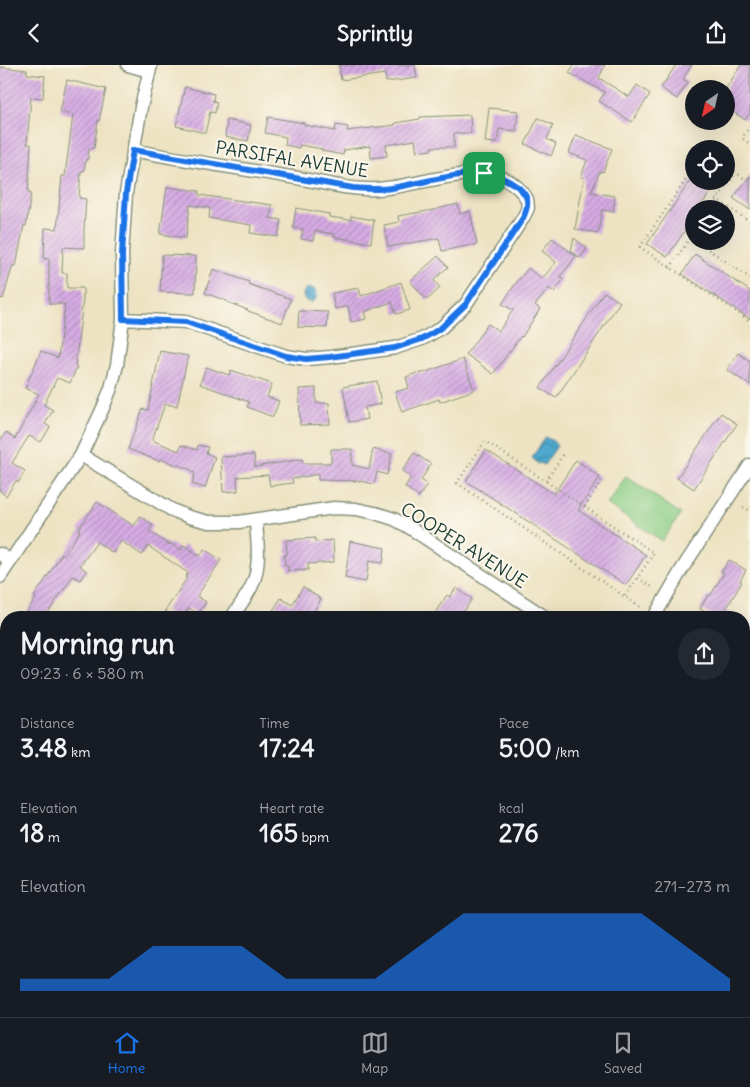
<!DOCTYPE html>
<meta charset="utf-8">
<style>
:root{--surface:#171b24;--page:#242831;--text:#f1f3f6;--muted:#9ea1a6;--line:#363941;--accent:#1a73e8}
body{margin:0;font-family:Delius,sans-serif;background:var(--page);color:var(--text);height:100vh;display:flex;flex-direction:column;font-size:19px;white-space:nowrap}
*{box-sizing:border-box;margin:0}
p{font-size:16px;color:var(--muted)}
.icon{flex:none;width:28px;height:28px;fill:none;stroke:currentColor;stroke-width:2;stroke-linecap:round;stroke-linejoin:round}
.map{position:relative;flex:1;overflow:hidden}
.side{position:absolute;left:0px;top:546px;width:750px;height:406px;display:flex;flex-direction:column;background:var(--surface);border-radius:20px 20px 0 0;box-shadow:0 5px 20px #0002}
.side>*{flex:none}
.needle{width:32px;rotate:214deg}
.fabs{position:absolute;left:685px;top:15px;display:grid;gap:10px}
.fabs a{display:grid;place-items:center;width:50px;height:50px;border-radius:50%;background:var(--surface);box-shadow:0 5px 20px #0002;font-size:25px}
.pin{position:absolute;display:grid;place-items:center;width:42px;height:42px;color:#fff;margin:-21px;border-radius:10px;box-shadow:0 2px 8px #0006}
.round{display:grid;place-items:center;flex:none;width:52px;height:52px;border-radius:26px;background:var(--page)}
.summary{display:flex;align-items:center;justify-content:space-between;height:85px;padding:0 20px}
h1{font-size:28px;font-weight:800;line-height:38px}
.metrics{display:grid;grid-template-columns:repeat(3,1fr);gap:8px;height:85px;padding:5px 20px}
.metrics div{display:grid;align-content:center}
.metrics b{font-size:25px;font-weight:800}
.metrics small{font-size:14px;font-weight:400}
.metrics p{font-size:14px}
.chart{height:140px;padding:10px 20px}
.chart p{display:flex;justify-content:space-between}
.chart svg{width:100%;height:90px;margin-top:5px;fill:var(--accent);opacity:.7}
header{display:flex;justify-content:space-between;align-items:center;height:65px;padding:0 20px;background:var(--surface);font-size:22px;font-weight:800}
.tabs{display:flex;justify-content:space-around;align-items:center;height:70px;border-top:1px solid var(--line);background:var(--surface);font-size:14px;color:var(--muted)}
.tabs a{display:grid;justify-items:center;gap:2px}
.tabs .on{color:var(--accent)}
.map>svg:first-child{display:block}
</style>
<header><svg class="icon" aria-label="back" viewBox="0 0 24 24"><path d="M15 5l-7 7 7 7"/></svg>Sprintly<svg class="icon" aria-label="share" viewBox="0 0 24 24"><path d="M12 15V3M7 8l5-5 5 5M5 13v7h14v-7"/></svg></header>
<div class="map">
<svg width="750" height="952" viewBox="0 0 750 952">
<defs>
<pattern id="water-waves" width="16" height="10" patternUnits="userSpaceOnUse" patternTransform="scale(1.25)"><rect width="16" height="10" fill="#4fa8cd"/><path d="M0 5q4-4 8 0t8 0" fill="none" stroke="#418aa7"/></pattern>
<pattern id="building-hatch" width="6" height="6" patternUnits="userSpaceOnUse" patternTransform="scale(1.25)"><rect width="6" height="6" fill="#d7ace4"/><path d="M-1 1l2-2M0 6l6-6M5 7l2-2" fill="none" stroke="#ae8dba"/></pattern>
</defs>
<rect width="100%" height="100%" fill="#fbf7ec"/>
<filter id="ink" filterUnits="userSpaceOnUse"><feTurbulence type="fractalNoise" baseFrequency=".02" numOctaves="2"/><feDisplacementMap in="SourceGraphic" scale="10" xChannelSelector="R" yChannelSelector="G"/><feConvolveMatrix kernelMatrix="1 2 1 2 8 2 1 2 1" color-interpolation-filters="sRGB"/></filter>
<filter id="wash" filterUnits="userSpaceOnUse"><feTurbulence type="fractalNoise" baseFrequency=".0096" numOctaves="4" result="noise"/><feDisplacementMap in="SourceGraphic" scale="20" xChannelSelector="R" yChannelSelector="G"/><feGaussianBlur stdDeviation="1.12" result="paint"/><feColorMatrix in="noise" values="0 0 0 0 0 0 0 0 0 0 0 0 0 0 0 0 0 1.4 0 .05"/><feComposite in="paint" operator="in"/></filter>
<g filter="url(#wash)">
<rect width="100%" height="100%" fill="#ede3c2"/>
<path fill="#8acc84" stroke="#54845c" d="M626 411 681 449 662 476 607 439Z"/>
<path fill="url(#water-waves)" stroke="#377280" d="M303 230a7 7 0 1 1 14 0a7 7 0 1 1-14 0Z
M545 372 553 376 557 381 544 400 541 398 538 399 532 393Z"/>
<g id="blocks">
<path fill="url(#building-hatch)" d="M339 0H415L417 13 386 17 385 9 341 15Z
M574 0H605L599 13 629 32 637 20 650 29 632 57 599 36 605 27 569 8Z
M676 0H692L683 14 688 17 677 34 661 23Z
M741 0H750V47L745 55 726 42V23Z
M0 2 27 5V9L45 11 43 33 31 32 27 79H31L28 128H31L26 161 24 160 16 201 13 200 3 234 0 233Z
M67 15 106 24 99 56 98 55 94 83H89L88 94H86L84 106H81L79 133 86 134 84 164V183L63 182 62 208H67V223H83V235L75 301 77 302 70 318 57 313 44 340 53 345 45 359 50 362 41 377 29 371 12 398 25 406 18 418 16 416 6 431 0 426V376L6 367 15 374 39 329 25 323 41 286 58 293 65 239H49V194H44L45 163 57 164 62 111H65L73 50 60 47Z
M185 22 214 29 213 36 217 37 215 48 210 47 205 68 176 61Z
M489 43 518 46 516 66 499 64 497 78 485 77Z
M470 50 471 68H454V82H431V85L417 87 415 75 386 80 387 91 371 93 370 81 344 85 343 90 322 86V84L300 80 299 83 285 80 286 72 265 68 268 52 304 58V60L335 66 336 60 348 62 347 66 395 60V58L420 54V52Z
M538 53 553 60 547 74 556 79 551 91 525 79Z
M227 55 251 60 248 76 225 72Z
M576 70 612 84 603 107 600 106 591 127 615 131 613 147 602 145 598 168 575 164 584 113 581 112 587 95 569 88Z
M750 111V145L733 133Z
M690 116H718L699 144H694V152L667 192 647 179Z
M167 122 199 126V130L272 140 270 153 281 155 278 172 250 168 251 160 209 153 210 143 190 140 186 173 160 169Z
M458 139 460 149 470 146 477 179 442 186 439 173 388 182 384 160 399 157 398 151 433 145Z
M296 143 329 149V152L351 155V151L374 155 371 178 334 172V169L315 166 313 176 301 174 303 164 293 163Z
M552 173 576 191 560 212 563 215 554 227 549 223 535 240 540 244 522 272 521 271 493 309 466 289 488 259 499 266 513 245 502 239 514 221 528 203 542 214 556 197 542 186Z
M574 173 587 183 580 193 571 186Z
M695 189 750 226V254L682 209Z
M162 190 196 191 195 228 160 227Z
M438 191 448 202 434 215 440 223 427 235 410 216Z
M213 204 249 217 248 219 291 234 282 258 248 246V245L227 237V236L205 228Z
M401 217 410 245 396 249 392 237 364 247 366 254 351 257 348 241 335 244 332 228 359 223 361 231Z
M604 227 620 237 556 333 540 323Z
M299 246 328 247 327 263 298 262Z
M160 286 188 291 177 341 165 339 152 375 179 386 181 380 197 385 198 380 208 382 206 388 215 392 205 423 192 419 195 408 192 407V405L160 394 159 396 128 384 143 344 148 345Z
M738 288 750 296V320L727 305Z
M463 294 474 325 440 337 439 334 402 347 395 327 409 323 406 312 419 307 420 309Z
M206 302 229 310 231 305 272 319 267 332 279 336 273 352 247 342 249 337 200 319Z
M377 316 381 339 365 342 367 354 349 357 343 322Z
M316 323V338H329L330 359 300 360 299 324Z
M721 348 737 359 694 424 677 413Z
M331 384H352V400L369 404 373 384 392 389 387 410 377 407 374 419 359 416 318 415V409L292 414 293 418 270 421 268 410 237 412 238 426 223 427 221 392 254 390 255 402 302 394 303 398H331Z
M486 385 554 429 576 395 600 412 578 445 646 490 626 520 466 416Z
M414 388 431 399 421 415 427 419 419 432 405 422 411 412 402 406Z
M97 437 134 461 140 451 153 460 149 466 169 480 170 478 181 485 184 480 200 491 204 484 221 495 197 531 206 537 198 549 189 543 183 552H176L165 546 187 513H185L188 508 148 481 142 490 121 476 113 488 97 477 80 501 87 506 80 515 73 511 45 552H23L36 533 34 532 62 489 64 490 80 466 78 465Z
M315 473V477L333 475 334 497 308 499V505L288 506V501H285L284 490H287L286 475Z
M350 476 385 483 383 498 369 496 366 517 345 513Z
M729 495 746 505 740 516 742 517 725 546 736 552H716L700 544 708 530 710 531 724 508 721 507Z
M303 522 321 534 310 552H281L272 547 281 533 292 540Z
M456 523 472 534 460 552H432L447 530 450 532Z"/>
</g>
</g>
<g filter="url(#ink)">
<use href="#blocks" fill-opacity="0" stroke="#86907b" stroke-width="1"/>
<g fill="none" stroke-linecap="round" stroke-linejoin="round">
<defs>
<path id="service" d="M744 696 750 701
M748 725 750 720
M622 946 630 952
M544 947 550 952
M500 952 502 946
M584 952 588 946"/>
<path id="minor" d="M128 0 149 6
M133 85C185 96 238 103 291 112 319 116 349 126 378 124 405 122 433 113 460 110 468 109 476 107 483 108 501 109 518 119 527 134
M123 254 186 257 286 291 306 294 331 292 395 283 422 274 431 269 442 262 466 239 523 153 528 143 527 134
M81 390 172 445 189 452 209 457H239L334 443 356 444 375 448 394 454 407 461 545 552
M0 489 11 496
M0 512 81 390 103 343 111 323 117 300 123 254 122 189 126 128 141 42 151 0
M232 552C239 541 248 531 253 518 261 498 257 476 256 455
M654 552 682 504 750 400
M0 790 5 782
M90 952 94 946
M408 952 411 946"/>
<path id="tertiary" d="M0 654 6 658
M441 946 450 952"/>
<path id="trunk" d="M744 941 750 932
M723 952 727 946"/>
</defs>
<use href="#service" stroke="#86907b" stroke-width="9"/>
<use href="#minor" stroke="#86907b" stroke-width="15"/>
<use href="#tertiary" stroke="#86907b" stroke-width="19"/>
<use href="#trunk" stroke="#86907b" stroke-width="24"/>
<path stroke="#86907b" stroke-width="2.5" stroke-dasharray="1 4" stroke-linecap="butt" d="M750 61 744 70 743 74 750 79
M726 101 750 117
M694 103 640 182 750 256
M716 134 750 157
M710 144 736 108
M696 176 750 213
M670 203 694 167
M546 416 564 388
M585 442 603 413
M743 442 750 446
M638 513 652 522
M625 531 654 488 485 376 457 418 640 542"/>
<use href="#service" stroke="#fff" stroke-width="6"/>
<use href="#minor" stroke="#fff" stroke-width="12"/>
<use href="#tertiary" stroke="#fff" stroke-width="16"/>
<use href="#trunk" stroke="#f9bc8a" stroke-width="21"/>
</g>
</g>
<g fill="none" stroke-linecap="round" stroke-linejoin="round" filter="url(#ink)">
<defs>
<path id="route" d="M133 85 353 123C366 124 379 125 392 123 415 119 437 113 460 110 467 109 475 107 483 108 495 109 509 115 518 122 530 132 529 140 523 153L466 239 442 262 431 269 422 274 395 283 330 292 306 294 286 291 186 257 123 254 122 189 126 128Z"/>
</defs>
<use href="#route" stroke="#fff" stroke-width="10"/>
<use href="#route" stroke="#1a73e8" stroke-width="6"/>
</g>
<g text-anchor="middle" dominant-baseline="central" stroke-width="4" stroke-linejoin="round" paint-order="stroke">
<g font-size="18" fill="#1f3d34" stroke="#fbf7ec">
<text transform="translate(292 94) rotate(9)">PARSIFAL AVENUE</text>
<text transform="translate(464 480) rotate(32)">COOPER AVENUE</text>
</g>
</g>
</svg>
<div class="fabs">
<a><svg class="needle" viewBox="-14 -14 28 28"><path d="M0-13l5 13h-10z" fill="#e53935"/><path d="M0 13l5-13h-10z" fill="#9ea1a6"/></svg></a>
<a><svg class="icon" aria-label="locate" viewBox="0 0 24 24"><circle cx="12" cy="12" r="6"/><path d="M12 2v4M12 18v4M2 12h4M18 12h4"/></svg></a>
<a><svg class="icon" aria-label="layers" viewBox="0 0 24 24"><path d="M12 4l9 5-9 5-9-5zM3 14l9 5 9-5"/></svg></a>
</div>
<div class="pin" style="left:484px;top:108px;background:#1e9e55"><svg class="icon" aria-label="arrive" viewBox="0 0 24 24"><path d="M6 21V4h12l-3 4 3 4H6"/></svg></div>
<section class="side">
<div class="summary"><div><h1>Morning run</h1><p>09:23 · 6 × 580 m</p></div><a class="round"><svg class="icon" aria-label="share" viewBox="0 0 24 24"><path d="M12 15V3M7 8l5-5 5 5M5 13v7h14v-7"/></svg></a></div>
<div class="metrics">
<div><p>Distance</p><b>3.48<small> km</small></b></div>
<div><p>Time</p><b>17:24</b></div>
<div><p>Pace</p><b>5:00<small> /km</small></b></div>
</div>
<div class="metrics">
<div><p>Elevation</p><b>18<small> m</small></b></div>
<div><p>Heart rate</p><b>165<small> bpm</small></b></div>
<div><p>kcal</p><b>276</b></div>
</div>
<div class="chart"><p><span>Elevation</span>271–273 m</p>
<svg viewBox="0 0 160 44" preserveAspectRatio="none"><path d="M0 44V38L10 38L20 38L30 22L40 22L50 22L60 38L70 38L80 38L90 22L100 6L110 6L120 6L130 6L140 6L150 22L160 38V44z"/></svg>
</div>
</section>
</div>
<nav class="tabs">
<a class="on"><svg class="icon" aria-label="home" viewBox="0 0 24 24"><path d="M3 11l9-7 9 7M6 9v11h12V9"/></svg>Home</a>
<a><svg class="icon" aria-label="map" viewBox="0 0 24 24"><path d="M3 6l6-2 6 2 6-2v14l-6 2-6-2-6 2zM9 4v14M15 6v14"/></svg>Map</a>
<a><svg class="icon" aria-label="saved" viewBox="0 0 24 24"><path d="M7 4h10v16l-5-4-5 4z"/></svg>Saved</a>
</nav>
